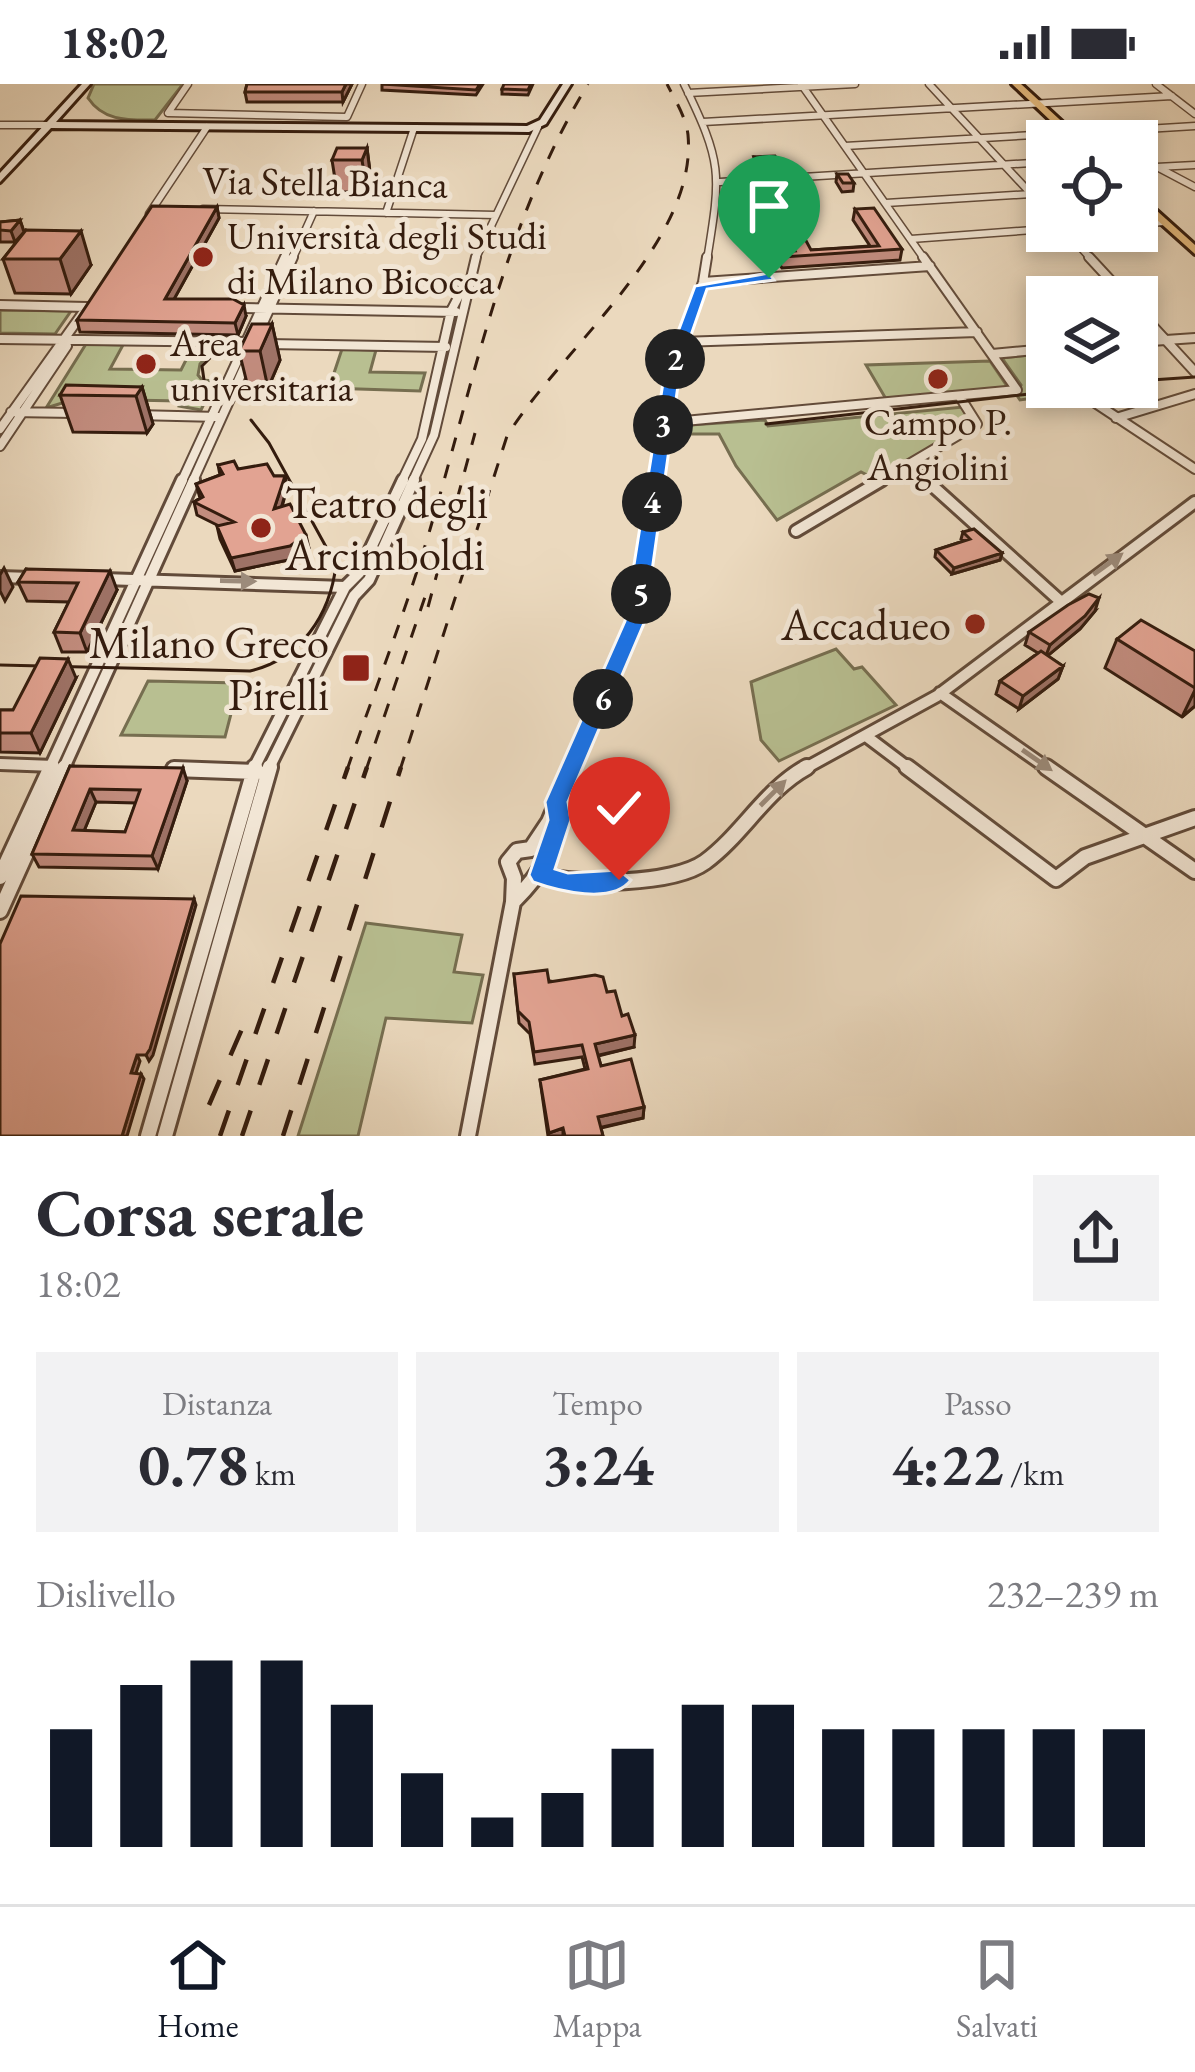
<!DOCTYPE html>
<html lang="it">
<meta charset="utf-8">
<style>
:root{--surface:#fff;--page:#f2f2f3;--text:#2b2b33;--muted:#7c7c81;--line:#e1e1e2;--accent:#111827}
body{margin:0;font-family:"EB Garamond",serif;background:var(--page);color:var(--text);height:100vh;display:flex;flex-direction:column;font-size:45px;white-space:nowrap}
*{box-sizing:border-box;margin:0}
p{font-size:39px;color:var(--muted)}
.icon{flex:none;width:66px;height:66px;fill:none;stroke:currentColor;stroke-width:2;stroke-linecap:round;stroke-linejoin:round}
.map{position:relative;height:1052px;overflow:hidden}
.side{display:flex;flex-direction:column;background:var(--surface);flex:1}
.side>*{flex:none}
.fabs{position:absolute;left:1026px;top:36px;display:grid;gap:24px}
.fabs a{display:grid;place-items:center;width:132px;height:132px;border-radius:0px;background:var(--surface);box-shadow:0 6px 18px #0003;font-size:60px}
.pin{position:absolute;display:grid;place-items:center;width:102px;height:102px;color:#fff;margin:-123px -51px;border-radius:50% 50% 50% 0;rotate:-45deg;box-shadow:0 0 12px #0007}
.pin .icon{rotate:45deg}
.km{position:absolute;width:60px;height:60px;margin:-30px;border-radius:50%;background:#222;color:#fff;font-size:33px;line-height:60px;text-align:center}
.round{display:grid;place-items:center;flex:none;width:126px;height:126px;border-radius:0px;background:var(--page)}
.head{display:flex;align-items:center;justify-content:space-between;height:204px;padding:0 36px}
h1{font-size:66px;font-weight:700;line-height:90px}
.stats{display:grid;grid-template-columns:repeat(3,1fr);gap:18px;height:204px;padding:12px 36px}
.stats div{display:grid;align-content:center;border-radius:0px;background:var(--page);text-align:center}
.stats b{font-size:60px;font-weight:700}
.stats small{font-size:33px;font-weight:400}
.stats p{font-size:33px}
.chart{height:336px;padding:24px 36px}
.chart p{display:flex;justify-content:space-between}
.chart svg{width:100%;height:216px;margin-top:12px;stroke:var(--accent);stroke-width:6}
.status{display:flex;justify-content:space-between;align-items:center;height:84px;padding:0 60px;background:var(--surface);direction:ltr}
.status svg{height:33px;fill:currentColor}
.menu{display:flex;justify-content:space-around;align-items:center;height:168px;border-top:3px solid var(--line);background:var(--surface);font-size:33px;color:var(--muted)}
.menu a{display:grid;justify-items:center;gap:6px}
.menu .selected{color:var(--accent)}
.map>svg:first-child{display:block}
</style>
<div class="status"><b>18:02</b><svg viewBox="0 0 49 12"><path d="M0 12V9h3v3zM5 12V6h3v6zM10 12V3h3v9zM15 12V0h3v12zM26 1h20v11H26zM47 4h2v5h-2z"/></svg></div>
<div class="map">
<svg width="1195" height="1052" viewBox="0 0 1195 1052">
<rect width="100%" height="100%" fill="#ebd9be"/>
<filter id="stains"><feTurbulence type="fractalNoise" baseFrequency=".00167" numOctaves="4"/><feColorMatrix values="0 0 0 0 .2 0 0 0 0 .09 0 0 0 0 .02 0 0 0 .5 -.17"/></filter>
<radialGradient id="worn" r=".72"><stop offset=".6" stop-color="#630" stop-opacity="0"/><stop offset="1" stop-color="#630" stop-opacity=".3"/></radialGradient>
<path fill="#b8bf91" stroke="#766e50" stroke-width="3" d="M94 0H183L155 36C129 36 104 38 88 14Z
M0 226 71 227 55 250 0 249Z
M86 260 123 261 110 285 181 286 192 264 210 269 200 280 198 291 202 296 215 297 201 326 179 322 180 317 75 315 46 324Z
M342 265 376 266 370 288 425 289 420 307 329 304Z
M1039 270 1047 275V303H1066L1070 309 1020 316 1016 310 1021 301 1002 274Z
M990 277 1009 305 886 315 866 281Z
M963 323 973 335 971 340 875 395 861 388 777 436 736 382 719 350H668L675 342 765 336 768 342Z
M836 565 854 585 862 583 896 621 779 677 761 656 751 598Z
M148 597 239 599 225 653 121 651Z
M366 839 462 851 454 888 483 891 472 939 386 934 358 1052H298Z"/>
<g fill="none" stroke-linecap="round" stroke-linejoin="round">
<defs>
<path id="street-far3" d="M188 0 168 29 347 33 362 0
M684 0C723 80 721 89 707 176
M801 0 925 176
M929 0 1047 127
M1156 0 1195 30
M688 9 855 0
M703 38 1172 12
M0 41H50
M1080 49 1195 42
M845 62 1069 49
M1137 84 1195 81
M1159 84 1195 103
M720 98 1047 78
M886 119 1047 109
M203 125 496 131
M386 129 414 44
M149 130 207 43
M1137 140 1164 138
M1066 147 1092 176
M911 155 1047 145
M283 176 287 168
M292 176 314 127
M475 176 538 43"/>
<path id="street-far2" d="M1089 173 1126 213
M703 198 930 182
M0 221 87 223
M243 224 456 228
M1137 225 1195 288
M258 250 293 173
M0 255 249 258
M680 258 977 248
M1137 258 1195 254
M267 260 446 263
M992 270 1047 265
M1071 303 1195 385
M11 328 75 329
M135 331 219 333
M1116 334 1195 310
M663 339 1017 306 923 173
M0 345 82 230
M0 362 67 262 65 257
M909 381 929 399
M181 399 285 173
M192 399 249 273
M401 399 422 355 451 227 465 200
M412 399 434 351 476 173
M656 399 673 280 703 198 707 173
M877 399 977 340 960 313"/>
<path id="street-far1" d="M926 396 1059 516
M796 447 882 396
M0 493 31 494
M103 495 345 503
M940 609 1050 686
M866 652 911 686
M0 680 54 682
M174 685 198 686
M49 686 182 396
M63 686 194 396
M253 686 345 503 359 489 403 396
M268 686 354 512 369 496 414 396
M571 686 637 528 656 396
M802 686 937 612 1195 418"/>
<path id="street" d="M907 683 1056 795 1085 773 1195 734
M1046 683 1195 787
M174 685 258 688
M541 791C578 802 673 801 705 778 743 750 765 706 807 683
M0 793 51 683
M513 818C540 791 561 762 558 721
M0 827 65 683
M148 1052 255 683
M165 1052 270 683
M468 1052 513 818 514 794 508 778 517 767 531 765 549 738 572 683"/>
<path id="secondary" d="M82 0H90L56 38 527 42 540 36 563 0H571L546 40 529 48 51 44 0 98V89Z"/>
<path id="primary" d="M1012 0H1021L1083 57H1072Z
M1137 109 1195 161V170L1137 118Z"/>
</defs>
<use href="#street-far3" stroke="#624b3a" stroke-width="9"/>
<use href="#street-far2" stroke="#624b3a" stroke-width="12"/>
<use href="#street-far1" stroke="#624b3a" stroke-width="16"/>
<use href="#street" stroke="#624b3a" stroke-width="20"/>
<use href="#secondary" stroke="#341c0e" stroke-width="6"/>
<use href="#primary" stroke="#341c0e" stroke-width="6"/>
<use href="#street-far3" stroke="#f2e6d5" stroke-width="6"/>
<use href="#street-far2" stroke="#f2e6d5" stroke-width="8"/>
<use href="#street-far1" stroke="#f2e6d5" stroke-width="10"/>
<use href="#street" stroke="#f2e6d5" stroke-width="14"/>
<use href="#secondary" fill="#f2e6d5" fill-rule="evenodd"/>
<use href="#primary" fill="#e6bc7f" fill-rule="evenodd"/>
<path stroke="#341c0e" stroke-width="3" d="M204 296 202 282 213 271
M1137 297 1195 293
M766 340 1091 303
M0 581 250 587C301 575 330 531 336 481L269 359 251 336"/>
<path stroke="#341c0e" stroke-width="3" stroke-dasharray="14 14" stroke-linecap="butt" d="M428 523 475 349
M347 686C375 605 407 524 431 442 475 292 506 135 588 0
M366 686 427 507
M400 686 507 352C560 266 698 158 688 51 686 33 675 16 667 0"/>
<path stroke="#341c0e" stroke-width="4.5" stroke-dasharray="27 27" stroke-linecap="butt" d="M209 1021 245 938
M220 1052 348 683
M242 1052 367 683
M283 1052 401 683"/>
</g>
<path fill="#c28c7e" stroke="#341c0e" stroke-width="3" fill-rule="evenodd" d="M247 0H352L343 18H247L245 8Z
M382 0H483L476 11 382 6Z
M533 0 528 11 502 10V5Z
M367 64 371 96 367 108H337L332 76Z
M754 73 779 79V87L758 88 754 81Z
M837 90 854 99 853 107 842 108 836 98Z
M217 123 219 134 174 215 246 232 238 251 80 248 77 236Z
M855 125 902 165 900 176 782 184 779 180 780 168H788V154L811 166 870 162 853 136Z
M20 136 24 148 15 158H0V138Z
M26 146 91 181 71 210 15 209 3 175Z
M272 240 280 276 268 304 248 303 239 267Z
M142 303 153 340 147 349 73 348 60 311Z
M218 381 274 392H285L287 404 282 423 309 464 293 475 235 487 220 455 217 442H219L197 431 194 418 200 414 196 400 220 391Z
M963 448 1002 469 1000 476 952 490 935 473 936 466 964 457 961 455Z
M26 485 117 506 87 568H62L54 548 69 518 27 517 18 498Z
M1095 527 1080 545 1047 572 1063 582 1058 595 1019 625 996 610 1000 597 1038 569 1025 561 1029 548Z
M1117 555 1195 567V622L1182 633 1105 584Z
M76 594 40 669 0 668V626H13Z
M70 682 187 697 158 785 39 783 32 770ZM96 718 136 719 125 748 84 747Z
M514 890 607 908 622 932 634 963 598 972 601 982 644 1023 643 1034 601 1044 603 1052H548L540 996 585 985 582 973 535 980 530 950 519 939Z"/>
<path fill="#9e7266" stroke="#341c0e" stroke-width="3" d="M346 0H352L343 18 342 8Z
M367 64 371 96 367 108 362 76Z
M217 123 219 134 168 226 165 215Z
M20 136 24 148 15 158 11 147Z
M81 147 91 181 71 210 60 175Z
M244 221 246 232 238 251 235 239Z
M272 240 280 276 268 304 260 267Z
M142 303 153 340 147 349 136 312Z
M285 392 287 404 277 438 274 425Z
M306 451 309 464 293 475 235 487 231 474Z
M1002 469 1000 476 952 490 954 484Z
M4 484 13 503 5 517 0 507V491Z
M110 487 117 506 87 568 80 549Z
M1099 514 1095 527 1080 545 1045 574 1050 561Z
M68 575 76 594 40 669 31 649Z
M1063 582 1058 595 1019 625 1023 612Z
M1195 606V622L1182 633Z
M183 684 187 697 158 785 152 772Z
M90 705 96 718 79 759 73 746Z
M194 815 196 821 153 971 149 977 146 971Z
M635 951 634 963 595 972V960Z
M137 971 140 977 134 995 131 989Z
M141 990 144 995 127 1052H122Z
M644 1023 643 1034 598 1044V1033Z
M563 1044V1052H549V1049Z"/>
<path fill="#e2a392" stroke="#341c0e" stroke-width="3" fill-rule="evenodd" d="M247 0H346L342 8H245Z
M382 0H480L476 6Z
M504 0H531L528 6 502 5Z
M337 64H367L362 76H332Z
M775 72 779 79 758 80 754 73Z
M837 90H848L854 99H843Z
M152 122 217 123 165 215H233L244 221 235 239 77 236Z
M874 124 902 165 783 173 780 168 795 167 788 154 804 153 811 166 879 162 855 125Z
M20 136 11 147 0 146V138Z
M26 146 81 147 60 175H3Z
M252 240H272L260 267H239Z
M66 301 142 303 136 312 60 311Z
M234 377 238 385 267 380 274 392H285L274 425 290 420 306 451 290 462 231 474 217 442 234 438 194 418 203 413 196 400 223 390 218 381Z
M974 445 1002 469 954 484 936 466 970 455 963 448Z
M26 485 110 487 80 549 54 548 78 499 18 498Z
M1089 510 1099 514 1085 532 1050 561 1029 548 1068 521Z
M1141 536 1195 567V604L1117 555Z
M1041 567 1063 582 1023 612 1000 597Z
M40 574 68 575 31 649H0V626H13Z
M70 682 183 684 152 772 32 770ZM90 705 140 706 125 748 73 746Z
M21 812 194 815 150 965 146 971H137L131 989 141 990 122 1052H0V860Z
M547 886 549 898 595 891 603 893 607 908 615 907 622 932 628 930 635 951 595 960 601 982 631 975 644 1023 598 1033 603 1052H565L563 1044 549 1049 540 996 588 985 582 961 534 968 529 938 518 927 514 890Z"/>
<defs><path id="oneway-solid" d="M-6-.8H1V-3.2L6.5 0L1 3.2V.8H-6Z" transform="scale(3)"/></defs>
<g fill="#9c8b7b">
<use href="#oneway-solid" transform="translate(1108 480) rotate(-36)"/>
<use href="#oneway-solid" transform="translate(238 497) rotate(1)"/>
<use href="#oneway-solid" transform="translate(1037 676) rotate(35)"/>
<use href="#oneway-solid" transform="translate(773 709) rotate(-45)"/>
</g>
<path fill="#1a73e8" stroke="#fff" stroke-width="3" d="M769 189 774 196 707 205 681 280 645 537 568 718 571 736 555 785 568 789 619 786 631 796C613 821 558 807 533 798L529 791 548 736 545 718 625 537 666 280 695 202Z"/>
<g fill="#8f2418" stroke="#f2e6d5" stroke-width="4.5">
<circle cx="203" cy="173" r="12"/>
<circle cx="146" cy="280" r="12"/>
<circle cx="938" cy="295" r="12"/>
<circle cx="261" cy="444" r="12"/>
<circle cx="975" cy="540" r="12"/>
<rect x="341" y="569" width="30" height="30" rx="6"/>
</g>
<g text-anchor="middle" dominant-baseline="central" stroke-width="10" stroke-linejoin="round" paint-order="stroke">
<g font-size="39" fill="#341c0e" stroke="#f2e6d5">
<text transform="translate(325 98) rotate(1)">Via Stella Bianca</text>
</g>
<g font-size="39" fill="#341c0e" stroke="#f2e6d5" text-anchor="start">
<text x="227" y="151">Università degli Studi<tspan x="227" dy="45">di Milano Bicocca</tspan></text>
<text x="170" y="258">Area<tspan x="170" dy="45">universitaria</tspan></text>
<text x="938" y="337" text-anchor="middle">Campo P.<tspan x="938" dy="45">Angiolini</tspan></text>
</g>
<g font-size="45" fill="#341c0e" stroke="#f2e6d5" text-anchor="end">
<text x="285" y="418" text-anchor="start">Teatro degli<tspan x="285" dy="52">Arcimboldi</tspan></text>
<text x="951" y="540">Accadueo</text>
<text x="329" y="558">Milano Greco<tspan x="329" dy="52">Pirelli</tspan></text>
</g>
</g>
<rect width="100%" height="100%" filter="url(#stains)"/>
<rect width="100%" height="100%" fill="url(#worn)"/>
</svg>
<div class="fabs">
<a><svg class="icon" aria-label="locate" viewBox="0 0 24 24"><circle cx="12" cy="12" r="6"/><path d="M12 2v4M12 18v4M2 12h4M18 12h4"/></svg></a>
<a><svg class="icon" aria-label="layers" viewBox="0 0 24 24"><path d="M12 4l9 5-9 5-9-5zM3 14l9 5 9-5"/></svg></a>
</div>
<div class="pin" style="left:769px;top:194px;background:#1e9e55"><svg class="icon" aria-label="arrive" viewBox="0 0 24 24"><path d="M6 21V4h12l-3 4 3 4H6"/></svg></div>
<div class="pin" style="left:619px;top:796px;background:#d93025"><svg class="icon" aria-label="check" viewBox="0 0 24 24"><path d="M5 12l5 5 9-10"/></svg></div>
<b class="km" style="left:675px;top:275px">2</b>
<b class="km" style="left:663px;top:341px">3</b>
<b class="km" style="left:652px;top:418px">4</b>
<b class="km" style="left:641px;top:510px">5</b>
<b class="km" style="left:603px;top:615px">6</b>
</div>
<section class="side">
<div class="head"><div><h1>Corsa serale</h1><p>18:02</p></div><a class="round"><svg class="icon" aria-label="share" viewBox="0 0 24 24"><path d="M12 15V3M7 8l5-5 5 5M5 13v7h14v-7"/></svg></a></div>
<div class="stats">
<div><p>Distanza</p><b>0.78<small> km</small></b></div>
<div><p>Tempo</p><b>3:24</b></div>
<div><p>Passo</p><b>4:22<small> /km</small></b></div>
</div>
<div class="chart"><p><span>Dislivello</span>232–239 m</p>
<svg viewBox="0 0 160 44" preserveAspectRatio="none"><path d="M5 44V20M15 44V11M25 44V6M35 44V6M45 44V15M55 44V29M65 44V38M75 44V33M85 44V24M95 44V15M105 44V15M115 44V20M125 44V20M135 44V20M145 44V20M155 44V20"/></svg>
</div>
</section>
<nav class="menu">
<a class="selected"><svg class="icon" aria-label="home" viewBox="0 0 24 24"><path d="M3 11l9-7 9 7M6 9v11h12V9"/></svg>Home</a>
<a><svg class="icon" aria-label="map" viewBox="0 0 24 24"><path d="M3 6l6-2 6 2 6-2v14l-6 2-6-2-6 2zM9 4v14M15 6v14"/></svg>Mappa</a>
<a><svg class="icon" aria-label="saved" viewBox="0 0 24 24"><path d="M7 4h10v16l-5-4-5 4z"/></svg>Salvati</a>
</nav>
